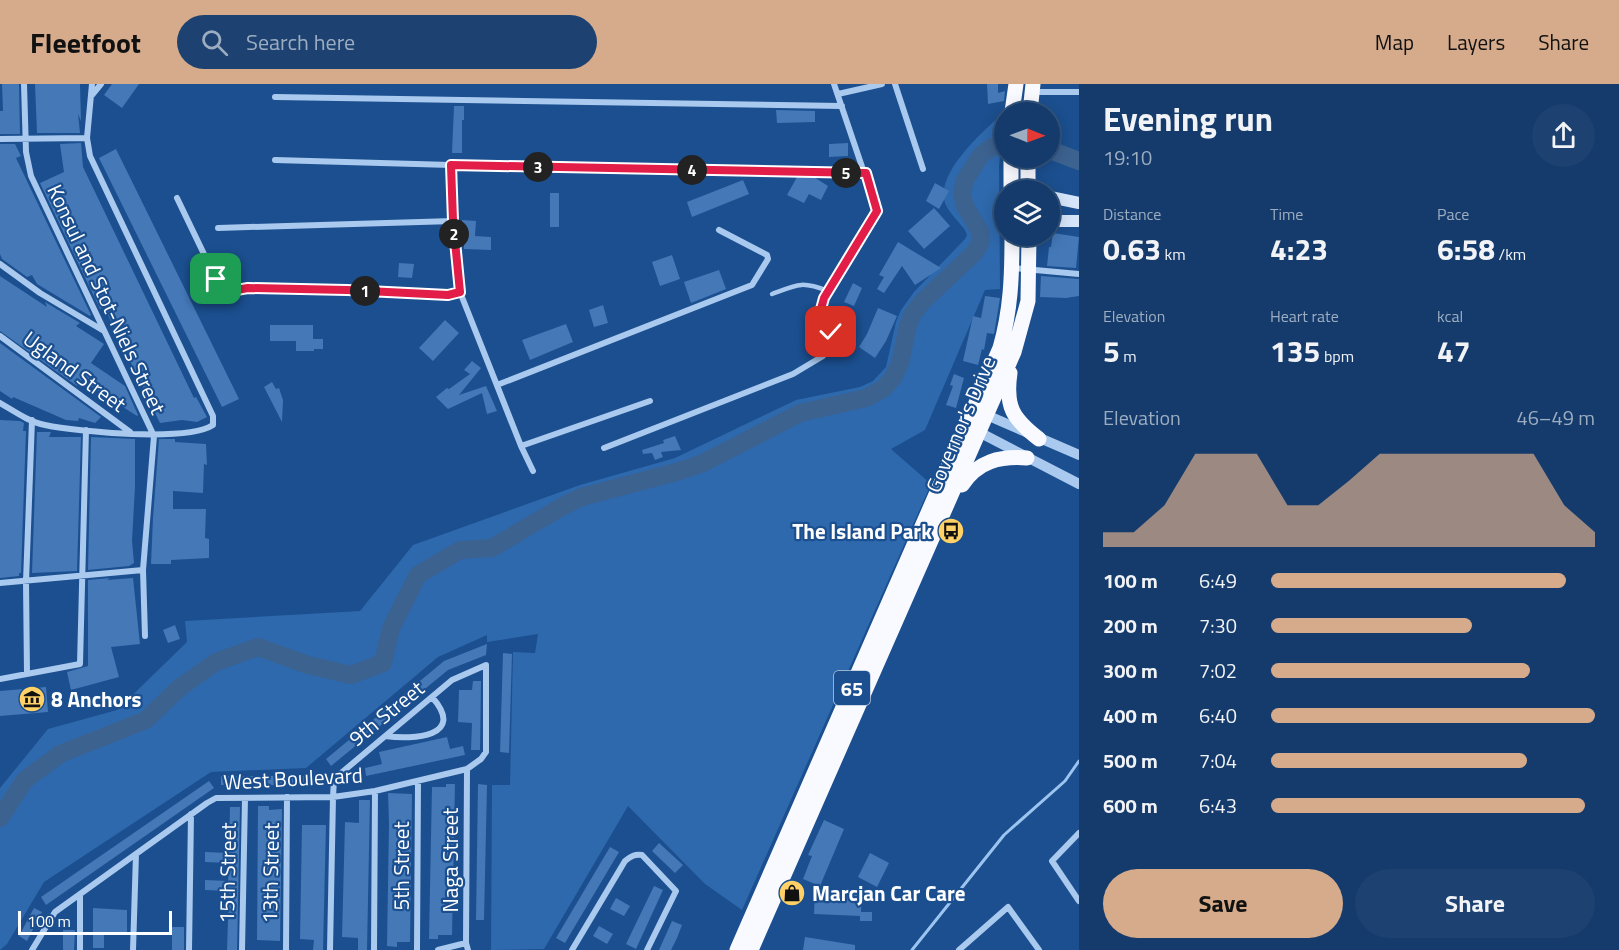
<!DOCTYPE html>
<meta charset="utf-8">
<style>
:root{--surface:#143b6b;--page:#1d4271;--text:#f1f3f6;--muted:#9dadc1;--line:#33557e;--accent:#d6ab8b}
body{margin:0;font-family:"Titillium Web",sans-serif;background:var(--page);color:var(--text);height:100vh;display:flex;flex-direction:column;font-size:22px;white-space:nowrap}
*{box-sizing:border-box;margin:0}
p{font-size:20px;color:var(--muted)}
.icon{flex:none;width:33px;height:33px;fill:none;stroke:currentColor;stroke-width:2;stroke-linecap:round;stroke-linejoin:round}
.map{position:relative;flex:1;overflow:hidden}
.panel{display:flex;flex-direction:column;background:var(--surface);width:540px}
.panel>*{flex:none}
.needle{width:39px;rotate:91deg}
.fabs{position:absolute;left:994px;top:18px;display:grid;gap:12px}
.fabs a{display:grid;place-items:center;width:66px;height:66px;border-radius:50%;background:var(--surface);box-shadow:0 3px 15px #0003,0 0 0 2px var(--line);font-size:30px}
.scale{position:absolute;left:18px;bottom:15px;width:154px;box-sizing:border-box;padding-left:6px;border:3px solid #fff;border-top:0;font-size:16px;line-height:21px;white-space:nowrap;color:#fff;-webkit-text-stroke:4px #1b4f8f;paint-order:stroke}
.pin{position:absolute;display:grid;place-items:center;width:51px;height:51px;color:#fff;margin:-26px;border-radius:12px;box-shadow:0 3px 9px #0006}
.km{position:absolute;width:30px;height:30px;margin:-15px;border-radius:50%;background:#222;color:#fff;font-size:16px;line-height:30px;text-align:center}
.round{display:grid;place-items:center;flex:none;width:63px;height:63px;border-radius:32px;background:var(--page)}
.head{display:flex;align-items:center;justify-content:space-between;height:102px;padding:0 24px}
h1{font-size:33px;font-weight:700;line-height:45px}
.metrics{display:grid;grid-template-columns:repeat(3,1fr);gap:9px;height:102px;padding:6px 24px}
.metrics div{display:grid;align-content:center}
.metrics b{font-size:30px;font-weight:700}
.metrics small{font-size:16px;font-weight:400}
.metrics p{font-size:16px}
.chart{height:168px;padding:12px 24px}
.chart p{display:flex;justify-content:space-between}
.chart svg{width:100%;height:108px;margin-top:6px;fill:var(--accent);opacity:.7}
.cta{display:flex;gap:12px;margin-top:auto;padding:12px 24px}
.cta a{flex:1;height:69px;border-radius:36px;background:var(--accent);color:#111;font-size:24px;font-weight:700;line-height:69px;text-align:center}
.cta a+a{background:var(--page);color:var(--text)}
ul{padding:0 24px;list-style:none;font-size:20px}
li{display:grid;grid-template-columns:96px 72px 1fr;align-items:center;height:45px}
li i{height:15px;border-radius:8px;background:var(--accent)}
header{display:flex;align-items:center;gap:36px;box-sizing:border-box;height:84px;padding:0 30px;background:var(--accent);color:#111}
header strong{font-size:28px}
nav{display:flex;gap:33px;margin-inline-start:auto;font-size:21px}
.search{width:420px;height:54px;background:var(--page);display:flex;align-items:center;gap:15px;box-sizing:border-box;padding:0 21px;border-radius:33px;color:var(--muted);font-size:22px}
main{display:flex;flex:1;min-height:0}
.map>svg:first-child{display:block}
</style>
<header>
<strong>Fleetfoot</strong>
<div class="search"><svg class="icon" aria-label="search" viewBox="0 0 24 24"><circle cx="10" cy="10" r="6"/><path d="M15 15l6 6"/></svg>Search here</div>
<nav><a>Map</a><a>Layers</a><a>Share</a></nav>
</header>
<main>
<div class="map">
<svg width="1079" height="866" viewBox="0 0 1079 866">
<rect width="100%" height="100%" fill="#1b4f8f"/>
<path fill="#2e69ad" d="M1004 28 999 82 1000 205 985 206 925 346 891 365 931 400 742 826 705 800 628 722 544 865 491 866 492 701H510L513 568 535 569 538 550 487 558V551L438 573 306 684 211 688 44 798 7 860 0 866V704L48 645 117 626 187 558 185 537 360 527 413 461 580 401 675 374 796 316 860 303 873 297 886 283 896 238 901 226 914 208 965 155 967 151 965 146C959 138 949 129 945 119 935 88 984 47 1004 28Z"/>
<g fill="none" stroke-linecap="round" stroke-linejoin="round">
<path stroke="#9cc4f0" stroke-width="3" d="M912 866 1004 751 1065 697 1079 677"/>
<path stroke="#3c6290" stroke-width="18" d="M1050 66 1079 77
M0 734 25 696 60 670 146 636 179 604 216 578 258 563 308 581 351 591 383 579 391 544 418 491 460 466 492 464 563 422 582 413 680 387 703 379 800 329 866 314 883 305 893 294 900 279 908 242 912 231 922 218 974 169 981 158V149L965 122 962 109 965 96 981 71 990 64 1005 60"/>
</g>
<path fill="#4478b7" d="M2 0H19L20 50H0V27H3Z
M35 0H80L81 37 78 30 80 49H37Z
M112 0H139L122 24 104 11Z
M987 0H998V9L1005 7 1004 17 988 20Z
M454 22H464V36H462V69H452Z
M776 26 815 27V38L777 39Z
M81 59 83 83 194 314 196 313 207 333 197 338 182 336 160 339 104 223 100 225 40 99 64 88 60 60Z
M848 59V72L829 73V60Z
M0 60H15L21 72 16 74 91 231 90 232 37 200 32 191 27 193 2 175 0 170Z
M116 65 239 315 222 323 99 74Z
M797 93H814L828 102 821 116 809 110 804 119 787 111Z
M743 96 749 110 692 133 687 118Z
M935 99 949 107 939 125 926 117Z
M550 109H559V143H550Z
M934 124 950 142 924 165 908 147Z
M462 136 476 137 475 152 491 153V166L464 165V144H462Z
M1053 149 1079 153 1076 184 1047 182 1049 163H1051Z
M898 158 941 184 915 201 902 182 884 209 877 205 884 193 879 191Z
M672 171 680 195 660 202 652 178Z
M399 179 414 180 412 194 398 193Z
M719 186 726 205 691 219 684 198Z
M0 192 47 223 45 218 80 239 76 242 104 260 91 279 125 302 138 331 137 332 81 296 77 302 0 247Z
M1041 192 1079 195V212L1066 214 1040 213Z
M853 199 862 204 854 222 844 218Z
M985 212 1000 214 994 250 987 249 984 266 982 265 978 281 963 277 973 232 981 234Z
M603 221 608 239 594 243 589 226Z
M878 224 897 232 886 257 875 274 859 263 867 250Z
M445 236 459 249 433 277 419 264Z
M566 240 573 258 530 276 522 256Z
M270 241H313V255H323V265H314V267H296V257H270Z
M0 259 101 333 95 339 79 334 78 337 66 336 13 313 12 315 0 307Z
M472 277 481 284 459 311 486 302 497 327 487 330 482 309 448 325 436 313 447 304 449 305 470 290 464 286Z
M954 290 964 294 956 324 946 321 953 302 950 301Z
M272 298 276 305 279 304 283 316 282 338 264 303Z
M0 336 20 337 24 339 23 347H26L21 489H19V492L0 494Z
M37 348H51L49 353H81L77 487 32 489Z
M675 352 681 366 661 368 663 373 655 376 652 369 643 370 642 366 664 359 663 356Z
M91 353 135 355V403L132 457 134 479 129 482 88 486Z
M159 355H175V358L206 360 207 381 204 380 203 409 173 407V425H206L205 454 209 455V474L171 476V480H151L153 434Z
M110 494 107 496 133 494 140 560 111 563 119 593 71 606 67 588 88 582V496Z
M175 541 180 555 168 559 163 546Z
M487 560 486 571 448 586 331 682 326 675 444 577Z
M503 569 512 570 509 669 500 668Z
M473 597H481L480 666H471L472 639 458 638 459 606H472Z
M46 603 48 628 0 632V607Z
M447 653 450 665 463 662 465 671 366 692 365 684 382 680 379 668Z
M221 692H319V701H221Z
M209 697 214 704 46 821 41 813Z
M446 700H455L452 851H438V855H429L432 703H446Z
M478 700 487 701 484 836H476Z
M388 709 412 710 410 858H397V863L387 862 389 739Z
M359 716H370L367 866H358V854L342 853 345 738 359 739Z
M258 722H269V726L282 725 280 857 257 856Z
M230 723H240L237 866H227L229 807 205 806V796L228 797 229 779 205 778V768L229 769Z
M824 736 844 745 820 802 803 795 812 772 808 771Z
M302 741H326L323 866H313L314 856 300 855Z
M659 759 683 781 675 789 652 767Z
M610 763 619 768 565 859 556 854Z
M870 769 889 779 877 803 858 793Z
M654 802 663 806 636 865 626 860Z
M815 805 862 806 861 828H872V837H860V832L814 830Z
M616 814 630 822 624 832 610 825Z
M34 824 42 828 27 857 19 852Z
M93 824 127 826V851H104V864H93Z
M672 837 682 841 677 854 671 866H659Z
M599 842 613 850 607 860 593 852Z
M172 843H184V866H172Z
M63 846H75L74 866H63Z
M805 853 855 861V866H803Z"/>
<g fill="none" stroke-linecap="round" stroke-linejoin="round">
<path stroke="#a9c9ee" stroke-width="4.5" d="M772 210C798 200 802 197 828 207"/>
<path stroke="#a9c9ee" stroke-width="6" d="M24 0 26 68 31 92 154 352 143 486 145 552
M895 0 923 85
M1033 8H1079
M838 10 882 0
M92 11 101 0
M275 13 842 22
M0 55 87 54
M275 76 451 81 865 89
M451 81 453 137 460 208 521 362 533 387
M177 114 216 195 223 205 231 207 247 204 347 206 448 211 460 208
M218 144 453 137
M0 180 40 209 104 247
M1012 184 1079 190
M0 252 130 348
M497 301 752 201 768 175 767 171 719 146
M0 319C14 327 29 338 45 341 78 348 187 358 213 341V332L90 72 87 54 92 0
M521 362 650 317
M604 364 793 290 823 272 831 258V248L821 225 824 214 877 127 834 0
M0 499 143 486
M27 590 26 498 32 336
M0 595 80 580 86 346
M385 652C413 656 467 653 432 613
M467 685 466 859 468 866
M1079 749 1052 777 1079 817
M32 866 55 828 207 719 216 714 333 713 375 707 467 685 481 675 486 668V581L452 596 334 695 333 713 330 866
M80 866V810
M133 866 136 770
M189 866 191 730
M242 866 245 714
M286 866 287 713
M374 866 375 707
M417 866 418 698
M438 866 466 859
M572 866 625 777C631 772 635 770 642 771L676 807 647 866
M959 866 1008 823 1039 866"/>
<path stroke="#a9c9ee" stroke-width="10" d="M982 329 1079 371
M975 346 1079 400"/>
<path stroke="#d6e6fa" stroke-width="12" d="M1050 113 1079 119
M1050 137H1079"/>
<path stroke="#f8faff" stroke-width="15" d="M1012 28 1016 0
M1030 28 1033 0
M1011 74V106
M1028 74V106
M1010 289C1005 323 1013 335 1039 355
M962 401C978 377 1000 372 1027 374
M737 866 1000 264C1011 226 1012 191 1012 152
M751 866 1014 268 1028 217 1029 152"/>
</g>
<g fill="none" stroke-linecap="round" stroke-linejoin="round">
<defs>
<path id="route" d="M216 195 223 205 231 207 248 204 347 206 448 211 460 208 453 137 451 81 866 89 877 127 824 214 821 225 831 248"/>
</defs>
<use href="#route" stroke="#fff" stroke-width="12"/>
<use href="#route" stroke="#e11d48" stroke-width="8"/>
</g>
<defs>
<symbol id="bus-disc" viewBox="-11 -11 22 22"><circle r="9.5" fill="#ffd166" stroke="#1b4f8f"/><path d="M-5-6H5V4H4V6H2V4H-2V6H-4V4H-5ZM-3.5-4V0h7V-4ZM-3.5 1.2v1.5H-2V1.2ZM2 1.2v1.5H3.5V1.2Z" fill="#111"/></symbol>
<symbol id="museum-disc" viewBox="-11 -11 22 22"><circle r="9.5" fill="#ffd166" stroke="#1b4f8f"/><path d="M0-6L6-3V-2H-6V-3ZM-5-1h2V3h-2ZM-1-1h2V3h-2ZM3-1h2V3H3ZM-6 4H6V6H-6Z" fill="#111"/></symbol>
<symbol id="shop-disc" viewBox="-11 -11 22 22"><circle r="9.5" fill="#ffd166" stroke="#1b4f8f"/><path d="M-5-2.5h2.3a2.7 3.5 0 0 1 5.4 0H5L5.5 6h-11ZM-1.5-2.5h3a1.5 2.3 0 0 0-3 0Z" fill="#111"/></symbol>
</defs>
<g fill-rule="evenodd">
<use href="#bus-disc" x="936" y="432" width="30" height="30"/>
<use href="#museum-disc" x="17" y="600" width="30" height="30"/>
<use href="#shop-disc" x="777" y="794" width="30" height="30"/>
</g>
<g text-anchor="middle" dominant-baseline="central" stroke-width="4.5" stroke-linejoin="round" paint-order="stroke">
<rect fill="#1b4f8f" stroke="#bbcadd" stroke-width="1.5" x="834" y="587" width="36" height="34" rx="4.5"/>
<g font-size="20" font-weight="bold" fill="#fff">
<text x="852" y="604">65</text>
</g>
<g font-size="21" fill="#fff" stroke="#1b4f8f">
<text transform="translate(107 215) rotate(65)">Konsul and Stot-Niels Street</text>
<text transform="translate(75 287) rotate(36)">Ugland Street</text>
<text transform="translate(960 340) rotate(-67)">Governor's Drive</text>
<text transform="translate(386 629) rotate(-39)">9th Street</text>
<text transform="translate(293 694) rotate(-3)">West Boulevard</text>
<text transform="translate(450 776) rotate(-90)">Naga Street</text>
<text transform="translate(401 782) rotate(-90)">5th Street</text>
<text transform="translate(227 789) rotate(-89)">15th Street</text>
<text transform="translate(270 789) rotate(-89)">13th Street</text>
</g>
<g font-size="21" font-weight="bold" fill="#fff" stroke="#1b4f8f" text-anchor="start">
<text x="932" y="447" text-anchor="end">The Island Park</text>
<text x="51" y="615">8 Anchors</text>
<text x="812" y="809">Marcjan Car Care</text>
</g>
</g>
</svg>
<div class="fabs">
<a><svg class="needle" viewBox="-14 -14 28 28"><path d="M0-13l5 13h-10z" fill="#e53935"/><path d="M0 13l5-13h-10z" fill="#9dadc1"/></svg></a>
<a><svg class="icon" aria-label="layers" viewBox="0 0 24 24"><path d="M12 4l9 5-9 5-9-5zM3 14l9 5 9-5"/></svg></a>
</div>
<div class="scale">100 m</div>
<div class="pin" style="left:216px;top:195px;background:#1e9e55"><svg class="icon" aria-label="arrive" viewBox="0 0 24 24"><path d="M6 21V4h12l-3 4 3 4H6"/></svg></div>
<div class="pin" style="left:831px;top:248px;background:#d93025"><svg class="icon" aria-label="check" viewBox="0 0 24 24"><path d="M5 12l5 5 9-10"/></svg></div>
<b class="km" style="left:365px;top:207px">1</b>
<b class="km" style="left:454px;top:150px">2</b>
<b class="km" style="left:538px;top:83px">3</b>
<b class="km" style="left:692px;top:86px">4</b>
<b class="km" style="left:846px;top:89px">5</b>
</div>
<section class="panel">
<div class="head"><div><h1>Evening run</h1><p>19:10</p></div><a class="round"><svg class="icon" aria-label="share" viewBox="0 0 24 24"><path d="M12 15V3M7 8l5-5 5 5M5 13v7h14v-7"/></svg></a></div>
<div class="metrics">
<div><p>Distance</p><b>0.63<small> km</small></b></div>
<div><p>Time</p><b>4:23</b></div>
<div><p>Pace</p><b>6:58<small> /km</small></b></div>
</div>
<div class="metrics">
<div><p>Elevation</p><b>5<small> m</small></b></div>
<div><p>Heart rate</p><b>135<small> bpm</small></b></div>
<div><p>kcal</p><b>47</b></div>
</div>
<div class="chart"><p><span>Elevation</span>46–49 m</p>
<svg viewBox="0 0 160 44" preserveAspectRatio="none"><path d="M0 44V38L10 38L20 27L30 6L40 6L50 6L60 27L70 27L80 17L90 6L100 6L110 6L120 6L130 6L140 6L150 27L160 38V44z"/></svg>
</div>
<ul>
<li><b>100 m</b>6:49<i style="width:91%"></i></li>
<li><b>200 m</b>7:30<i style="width:62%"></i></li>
<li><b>300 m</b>7:02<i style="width:80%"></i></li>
<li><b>400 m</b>6:40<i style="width:100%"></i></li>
<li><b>500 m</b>7:04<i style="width:79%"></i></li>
<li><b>600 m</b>6:43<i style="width:97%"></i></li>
</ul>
<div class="cta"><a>Save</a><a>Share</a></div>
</section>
</main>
